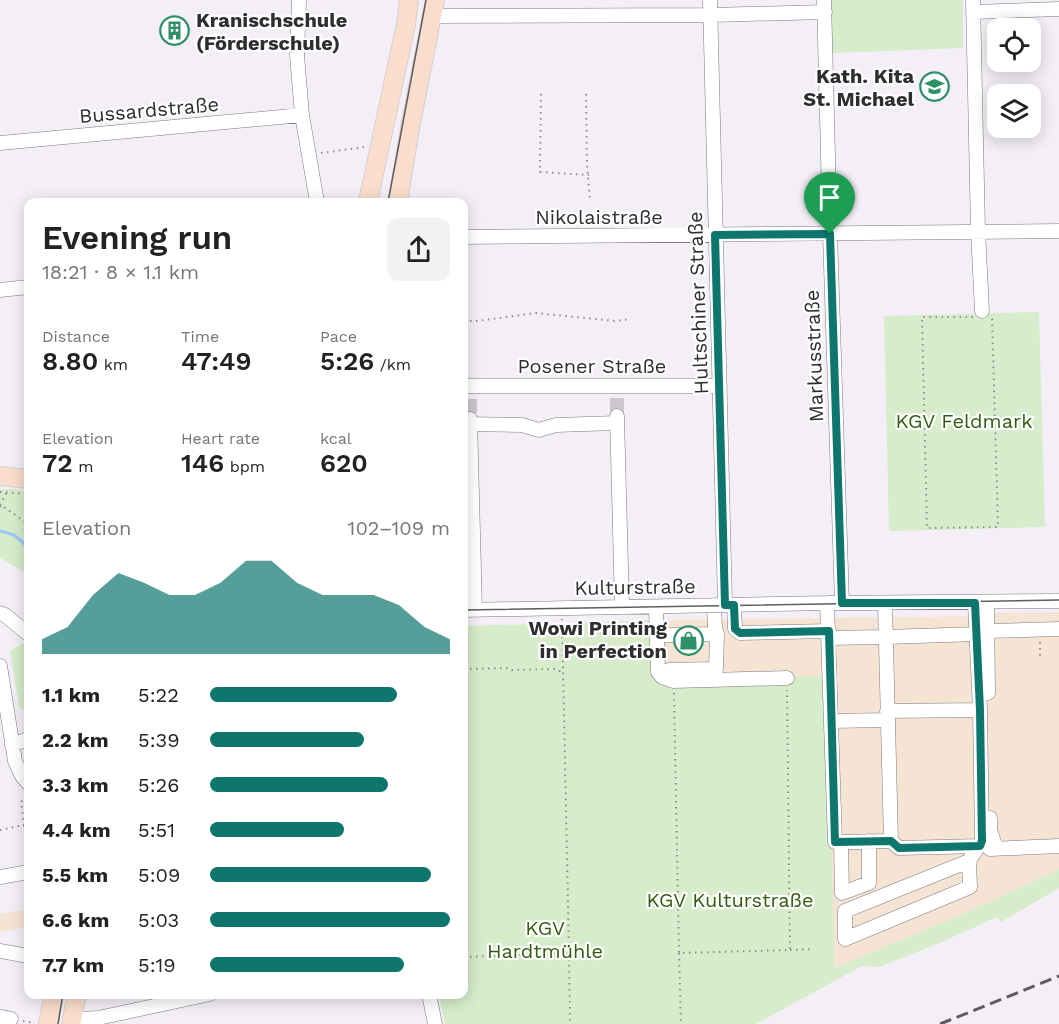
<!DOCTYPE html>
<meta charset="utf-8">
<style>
:root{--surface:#fff;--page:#f2f2f2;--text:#222;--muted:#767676;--accent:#0f766e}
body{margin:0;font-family:"Work Sans",sans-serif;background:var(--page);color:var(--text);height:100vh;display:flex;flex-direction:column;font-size:22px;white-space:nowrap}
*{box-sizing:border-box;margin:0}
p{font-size:20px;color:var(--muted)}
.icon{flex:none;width:33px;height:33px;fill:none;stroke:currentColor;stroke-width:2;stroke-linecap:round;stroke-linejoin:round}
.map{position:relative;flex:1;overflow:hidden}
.drawer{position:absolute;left:24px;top:198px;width:444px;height:801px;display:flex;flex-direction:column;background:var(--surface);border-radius:12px;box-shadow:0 3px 15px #0003}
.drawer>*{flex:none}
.controls{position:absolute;left:987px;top:18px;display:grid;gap:12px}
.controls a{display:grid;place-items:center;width:54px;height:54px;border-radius:12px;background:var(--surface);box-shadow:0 3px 15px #0003;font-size:30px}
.pin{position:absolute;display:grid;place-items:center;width:51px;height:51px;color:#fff;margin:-62px -26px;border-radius:50% 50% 50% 0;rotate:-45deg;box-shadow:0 0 6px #0007}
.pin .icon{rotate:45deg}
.round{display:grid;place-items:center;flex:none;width:63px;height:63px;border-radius:12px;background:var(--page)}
.overview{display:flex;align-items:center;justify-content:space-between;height:102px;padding:0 18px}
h1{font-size:33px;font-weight:600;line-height:45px}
.figures{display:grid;grid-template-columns:repeat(3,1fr);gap:9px;height:102px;padding:6px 18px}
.figures div{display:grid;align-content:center}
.figures b{font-size:26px;font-weight:600}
.figures small{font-size:16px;font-weight:400}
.figures p{font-size:16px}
.chart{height:168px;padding:12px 18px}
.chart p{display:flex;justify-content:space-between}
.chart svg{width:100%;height:108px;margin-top:6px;fill:var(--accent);opacity:.7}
ul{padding:0 18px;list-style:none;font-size:20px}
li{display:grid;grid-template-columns:96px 72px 1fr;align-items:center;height:45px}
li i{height:15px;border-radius:8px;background:var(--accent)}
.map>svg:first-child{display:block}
</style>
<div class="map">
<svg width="1059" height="1024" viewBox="0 0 1059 1024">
<rect width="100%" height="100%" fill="#f4eff7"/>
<path fill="#f5e4d3" d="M1059 612V869L989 903 835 968 730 678 663 673 659 620 987 616 992 613Z
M28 909V927L0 932V914Z"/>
<path fill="#d6ecca" d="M830 0H963V48L832 53Z
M1039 312 1045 527 889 531 884 316Z
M0 489H15L28 492V574L0 558Z
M659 620 661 667 675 679 826 676 835 968 989 903 1059 869V888L1001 922 997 917 942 942 879 967 862 966 756 1024H445L439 995 464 994V626Z
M27 641 28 642V712L19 707 10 651Z"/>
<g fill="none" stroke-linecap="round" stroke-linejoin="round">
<path stroke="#9dc6f9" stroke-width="3" d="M0 531 14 535 28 547"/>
<path stroke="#cdc8cf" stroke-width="14" stroke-dasharray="14 7" stroke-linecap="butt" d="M617 398V416
M470 399V419"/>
<defs>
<path id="minor" d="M299 0 297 55 302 115 317 202
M710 0 725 605
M824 0 830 234 842 603
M973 0 978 231 982 311
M973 12 1059 9
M431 16 711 15 825 12
M0 143 302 115
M464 237 1059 231
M0 290 28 287
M464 386H720
M617 416 622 607
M470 419 475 610
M464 424 522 425 539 430 556 425 617 423
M827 603 835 842 891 841
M987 603 988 693
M885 604 891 841 899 848 980 846
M734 605 735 629 740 633 829 631
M656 607 658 672 662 677 673 681 787 678
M464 610 827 603 1059 601
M0 613 5 615 28 634
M987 631 1059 629
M666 635 717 634
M829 638 886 637 977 634
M0 666 15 761 22 776 28 783
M669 670 716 669 717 634 715 629 714 605
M887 711 980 710
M831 721 888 720
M12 745 28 739
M990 818V830L996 848
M841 842 842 893 869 883V841
M988 847 990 849 1059 846
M969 861 970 887 845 939V911L969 861 982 841 980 710 975 603
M0 877 28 872
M0 951 28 956
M429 994 435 1024
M73 1015 79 1019 98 1018 210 994
M0 1017 11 1019"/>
<path id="major" d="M368 202 406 24 409 0
M398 202 410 128 435 0
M0 476 28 479
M48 1024 54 994
M71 1024 77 994"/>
</defs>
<use href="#minor" stroke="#7c787f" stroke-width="15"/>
<use href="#major" stroke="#d1d1d1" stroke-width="20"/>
<path stroke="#8f8b91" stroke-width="2" stroke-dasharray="1.5 4.5" stroke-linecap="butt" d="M541 94 540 172 589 175
M586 94 587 164 590 201
M321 153 365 147
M590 212V225
M973 317H922L927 528 998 527 992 316
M464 321H477L536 313 615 321 631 319
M0 492 28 494
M0 505 7 492
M0 507 1 505 28 524
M1040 642V660
M464 669 508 668 512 670 556 669 559 671H564
M674 693 679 953 790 950 787 690
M24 825 28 854
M0 830 24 825 21 802 28 796
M790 950 814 949
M569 953 570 1024
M679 953 681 1024
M464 957 569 953 562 619
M256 994V995
M23 1021 35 1023"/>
<use href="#minor" stroke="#fff" stroke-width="14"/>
<use href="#major" stroke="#faddcc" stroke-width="18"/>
<path stroke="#5f5c60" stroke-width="1.5" d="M388 202 426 0
M464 610 1059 600
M58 1024 63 994"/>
<path stroke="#5f5c60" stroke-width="3" stroke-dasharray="12 6" stroke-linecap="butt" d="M940 1024 1059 976"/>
</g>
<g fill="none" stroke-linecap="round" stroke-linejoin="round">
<defs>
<path id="route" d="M830 234 842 603H975L980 710 982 841 980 846 899 848 891 841 835 842 829 631 740 633 735 629 734 605H725L715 235Z"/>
</defs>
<use href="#route" stroke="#fff" stroke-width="12"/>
<use href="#route" stroke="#0f766e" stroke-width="8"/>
</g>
<defs>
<symbol id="building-ring" viewBox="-11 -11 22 22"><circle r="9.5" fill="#fefefe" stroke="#2e8f68" stroke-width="1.5"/><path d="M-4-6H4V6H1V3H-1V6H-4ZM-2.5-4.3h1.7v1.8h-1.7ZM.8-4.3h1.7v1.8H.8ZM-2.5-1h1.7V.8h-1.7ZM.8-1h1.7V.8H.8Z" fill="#2e8f68"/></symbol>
<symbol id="school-ring" viewBox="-11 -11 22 22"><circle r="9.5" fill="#fefefe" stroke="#2e8f68" stroke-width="1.5"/><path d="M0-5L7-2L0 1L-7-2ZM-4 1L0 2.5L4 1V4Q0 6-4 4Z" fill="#2e8f68"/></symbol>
<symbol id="shop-ring" viewBox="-11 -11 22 22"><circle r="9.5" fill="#fefefe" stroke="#2e8f68" stroke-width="1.5"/><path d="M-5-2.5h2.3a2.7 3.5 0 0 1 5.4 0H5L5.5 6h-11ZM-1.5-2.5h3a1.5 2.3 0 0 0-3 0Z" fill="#2e8f68"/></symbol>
</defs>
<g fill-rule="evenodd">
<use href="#building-ring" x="158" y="14" width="33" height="33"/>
<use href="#school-ring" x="918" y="70" width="33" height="33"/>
<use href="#shop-ring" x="672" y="624" width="33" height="33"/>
</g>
<g text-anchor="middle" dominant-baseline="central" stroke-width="4.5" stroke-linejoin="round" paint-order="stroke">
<g font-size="20" font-weight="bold" fill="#2f2d30" stroke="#fefefe" text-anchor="end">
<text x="196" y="20" text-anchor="start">Kranischschule<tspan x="196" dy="23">(Förderschule)</tspan></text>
<text x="914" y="76">Kath. Kita<tspan x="914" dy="23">St. Michael</tspan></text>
<text x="667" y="628">Wowi Printing<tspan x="667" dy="23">in Perfection</tspan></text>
</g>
<g font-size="20" fill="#2f2d30" stroke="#fefefe">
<text transform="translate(149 110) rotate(-5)">Bussardstraße</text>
<text x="599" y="217">Nikolaistraße</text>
<text transform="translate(698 303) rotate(-92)">Hultschiner Straße</text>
<text transform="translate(814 356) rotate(-92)">Markusstraße</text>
<text x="592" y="366">Posener Straße</text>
<text transform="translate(635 587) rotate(-1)">Kulturstraße</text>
</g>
<g font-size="20" fill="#325c0e" stroke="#fefefe">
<text x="964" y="421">KGV Feldmark</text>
<text x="730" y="900">KGV Kulturstraße</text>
<text x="545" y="928">KGV<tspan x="545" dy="23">Hardtmühle</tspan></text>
</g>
</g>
</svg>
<div class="controls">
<a><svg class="icon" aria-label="locate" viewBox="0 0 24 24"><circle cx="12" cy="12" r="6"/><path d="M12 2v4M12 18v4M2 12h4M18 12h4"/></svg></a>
<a><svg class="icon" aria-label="layers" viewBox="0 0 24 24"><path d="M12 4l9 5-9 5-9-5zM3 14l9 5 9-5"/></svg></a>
</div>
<div class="pin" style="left:830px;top:234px;background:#1e9e55"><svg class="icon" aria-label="arrive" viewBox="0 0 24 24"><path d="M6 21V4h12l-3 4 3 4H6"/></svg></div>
<section class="drawer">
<div class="overview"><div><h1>Evening run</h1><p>18:21 · 8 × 1.1 km</p></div><a class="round"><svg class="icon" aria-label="share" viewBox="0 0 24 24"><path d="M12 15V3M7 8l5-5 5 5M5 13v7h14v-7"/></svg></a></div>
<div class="figures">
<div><p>Distance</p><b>8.80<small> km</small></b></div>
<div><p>Time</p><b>47:49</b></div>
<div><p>Pace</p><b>5:26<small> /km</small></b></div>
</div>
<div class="figures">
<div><p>Elevation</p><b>72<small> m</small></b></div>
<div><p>Heart rate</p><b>146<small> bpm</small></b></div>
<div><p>kcal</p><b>620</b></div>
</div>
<div class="chart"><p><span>Elevation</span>102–109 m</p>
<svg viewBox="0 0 160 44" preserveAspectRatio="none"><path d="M0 44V38L10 33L20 20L30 11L40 15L50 20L60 20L70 15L80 6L90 6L100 15L110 20L120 20L130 20L140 24L150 33L160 38V44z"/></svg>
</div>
<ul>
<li><b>1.1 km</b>5:22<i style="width:78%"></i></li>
<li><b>2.2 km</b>5:39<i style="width:64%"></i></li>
<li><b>3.3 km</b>5:26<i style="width:74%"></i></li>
<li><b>4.4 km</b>5:51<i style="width:56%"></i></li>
<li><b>5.5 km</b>5:09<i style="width:92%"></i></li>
<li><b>6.6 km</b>5:03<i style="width:100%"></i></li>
<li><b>7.7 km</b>5:19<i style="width:81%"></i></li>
</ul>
</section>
</div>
